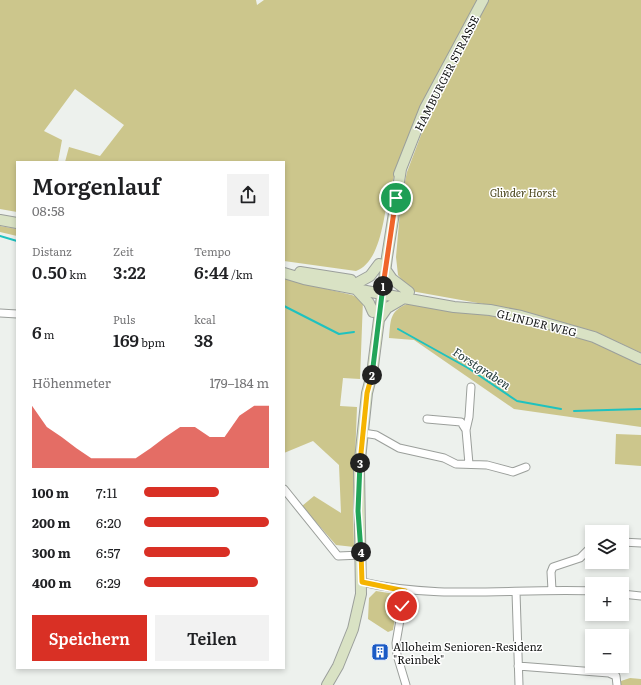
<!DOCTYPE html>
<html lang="de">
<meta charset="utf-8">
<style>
:root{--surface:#fff;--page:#f2f2f2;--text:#202124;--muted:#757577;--accent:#d93025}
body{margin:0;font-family:Literata,serif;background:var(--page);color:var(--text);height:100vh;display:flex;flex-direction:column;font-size:15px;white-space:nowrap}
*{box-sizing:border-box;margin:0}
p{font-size:13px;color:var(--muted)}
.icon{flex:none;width:22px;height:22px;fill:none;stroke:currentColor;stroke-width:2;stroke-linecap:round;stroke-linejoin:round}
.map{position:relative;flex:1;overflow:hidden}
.details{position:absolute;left:16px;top:161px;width:269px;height:508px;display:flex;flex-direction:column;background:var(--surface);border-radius:0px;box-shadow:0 2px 6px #0003}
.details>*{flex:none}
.buttons{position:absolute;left:585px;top:525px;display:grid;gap:8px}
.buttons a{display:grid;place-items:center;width:44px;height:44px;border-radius:0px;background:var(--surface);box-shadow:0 2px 6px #0003;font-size:20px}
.pin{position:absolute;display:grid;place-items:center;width:34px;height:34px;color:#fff;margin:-17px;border:2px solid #fff;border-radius:50%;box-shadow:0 1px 4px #0007}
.km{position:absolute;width:20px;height:20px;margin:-10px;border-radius:50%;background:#222;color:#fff;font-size:11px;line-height:20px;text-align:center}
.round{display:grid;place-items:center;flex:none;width:42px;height:42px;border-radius:0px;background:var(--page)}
.overview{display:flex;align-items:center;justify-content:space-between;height:68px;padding:0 16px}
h1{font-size:22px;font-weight:600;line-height:30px}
.metrics{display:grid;grid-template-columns:repeat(3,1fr);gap:6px;height:68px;padding:4px 16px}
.metrics div{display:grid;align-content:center}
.metrics b{font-size:17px;font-weight:600}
.metrics small{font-size:11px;font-weight:400}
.metrics p{font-size:11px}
.chart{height:112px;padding:8px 16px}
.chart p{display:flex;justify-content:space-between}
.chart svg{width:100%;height:72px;margin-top:4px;fill:var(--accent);opacity:.7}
.cta{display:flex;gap:8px;margin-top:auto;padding:8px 16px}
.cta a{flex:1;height:46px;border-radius:0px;background:var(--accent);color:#fff;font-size:16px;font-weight:600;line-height:46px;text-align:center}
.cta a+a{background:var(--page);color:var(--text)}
ul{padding:0 16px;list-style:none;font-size:13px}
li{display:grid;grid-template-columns:64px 48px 1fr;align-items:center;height:30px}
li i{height:10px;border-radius:5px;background:var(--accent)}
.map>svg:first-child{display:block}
</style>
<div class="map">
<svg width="641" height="685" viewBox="0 0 641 685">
<rect width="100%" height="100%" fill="#edf1ed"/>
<path fill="#ccc68c" d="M0 0H256L257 5 264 0H478C445 63 410 122 390 190 383 215 382 261 356 271L284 261V162H65L69 147 100 156 124 125 75 89 44 131 62 140 58 162H17V212L0 209Z
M489 0H641V353L596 332 523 311 411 291 398 275 396 257 401 200 407 172 429 114Z
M0 226 17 229V236L0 232Z
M284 279 352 295 363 300 360 379 343 378 340 406 357 407 353 510 354 547 336 545 302 506 314 496 341 513 339 465 313 441 284 453Z
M411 302 520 321 592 341 641 365V427L514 409 414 340 389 338C391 316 390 311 411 302Z
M616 434 641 435V466L615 464Z
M376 591 395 594 398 601 393 630 388 632 368 619 369 598Z
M630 678 641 679V685H621V681Z"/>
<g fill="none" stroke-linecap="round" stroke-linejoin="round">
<path stroke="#1fc2bf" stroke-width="2" d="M0 236 17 241
M284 306 339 334 354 332
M398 329 468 368 517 401 561 409
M574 411 641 409"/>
<defs>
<path id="minor" d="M0 313 17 314
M427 419 461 422 466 430
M363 433 376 435 399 448 444 458 456 464 487 465 513 472 526 467
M469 464 466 430 469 417 471 387
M284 489 338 556 362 555
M622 542 641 543
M362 582C438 600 515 588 592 591
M552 590 551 572 553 567 580 558 592 546
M405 591 396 643 397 655 406 685
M516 592 519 685
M622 594 641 596
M518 666 609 673 616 676 617 685"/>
<path id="secondary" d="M399 174 425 108 483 0
M0 220 17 223
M385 269 392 279 409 292
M300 272 351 280
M284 273 304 279 387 295 454 307 490 310 521 316 594 337 641 359
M359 282 370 276 379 264
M355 288 369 303 373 312
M380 318 387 308 404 298
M327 685 338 666 353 629 361 594 359 469 367 393 372 374 387 257 401 169"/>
</defs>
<use href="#minor" stroke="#9b9f9b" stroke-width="9"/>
<use href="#secondary" stroke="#9b9f9b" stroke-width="12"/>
<use href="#minor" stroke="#fff" stroke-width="7"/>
<use href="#secondary" stroke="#d9e2c4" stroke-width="10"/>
</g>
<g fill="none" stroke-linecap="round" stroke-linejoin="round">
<defs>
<path id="split-1" d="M383 286 396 198"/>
<path id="split-2" d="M372 375 383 286"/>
<path id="split-3" d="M360 463 367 393 372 375"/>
<path id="split-4" d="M360 463 358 511 361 552"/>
<path id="split-5" d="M361 552 362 582 405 591 402 606"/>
</defs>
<use href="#split-1" stroke="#fff" stroke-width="8"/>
<use href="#split-2" stroke="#fff" stroke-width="8"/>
<use href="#split-3" stroke="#fff" stroke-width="8"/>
<use href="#split-4" stroke="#fff" stroke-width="8"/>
<use href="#split-5" stroke="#fff" stroke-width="8"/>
<use href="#split-1" stroke="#f0652b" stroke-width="5"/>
<use href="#split-2" stroke="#22a559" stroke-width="5"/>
<use href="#split-3" stroke="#f5b400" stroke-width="5"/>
<use href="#split-4" stroke="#22a559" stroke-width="5"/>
<use href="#split-5" stroke="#f5b400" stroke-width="5"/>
</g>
<defs>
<symbol id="building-square" viewBox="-11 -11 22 22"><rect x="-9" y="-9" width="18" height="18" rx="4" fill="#1a5ac5" stroke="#fff"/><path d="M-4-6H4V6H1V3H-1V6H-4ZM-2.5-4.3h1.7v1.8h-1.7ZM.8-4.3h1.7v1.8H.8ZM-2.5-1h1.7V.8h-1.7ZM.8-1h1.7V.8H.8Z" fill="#fff"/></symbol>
</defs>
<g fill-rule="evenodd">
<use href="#building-square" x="370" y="642" width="20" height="20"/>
</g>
<g text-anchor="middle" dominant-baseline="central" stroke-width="3" stroke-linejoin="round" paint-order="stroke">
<g font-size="11" fill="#141615" stroke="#fff">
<text transform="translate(446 73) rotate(-63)">HAMBURGER STRASSE</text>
<text transform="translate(537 322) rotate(14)">GLINDER WEG</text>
</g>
<g font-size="11" font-style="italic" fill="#4b461c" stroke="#fff">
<text x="523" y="192">Glinder Horst</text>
</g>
<g font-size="11" fill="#141615" stroke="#fff" text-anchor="start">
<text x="393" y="646">Alloheim Senioren-Residenz<tspan x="393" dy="13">"Reinbek"</tspan></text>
</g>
<g font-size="12" font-style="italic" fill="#1a3231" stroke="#fff">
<text transform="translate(482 368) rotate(33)">Forstgraben</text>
</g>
</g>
</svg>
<div class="buttons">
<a><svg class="icon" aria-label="layers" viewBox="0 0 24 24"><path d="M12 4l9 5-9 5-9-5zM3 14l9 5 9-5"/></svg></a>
<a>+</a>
<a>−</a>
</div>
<div class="pin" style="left:396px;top:198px;background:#1e9e55"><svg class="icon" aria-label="arrive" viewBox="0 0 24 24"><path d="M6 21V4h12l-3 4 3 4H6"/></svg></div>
<div class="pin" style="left:402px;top:606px;background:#d93025"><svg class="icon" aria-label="check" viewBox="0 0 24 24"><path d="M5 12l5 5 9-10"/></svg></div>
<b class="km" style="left:383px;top:286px">1</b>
<b class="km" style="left:372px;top:375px">2</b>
<b class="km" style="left:360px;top:463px">3</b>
<b class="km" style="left:361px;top:552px">4</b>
<section class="details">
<div class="overview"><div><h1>Morgenlauf</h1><p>08:58</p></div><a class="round"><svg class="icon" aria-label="share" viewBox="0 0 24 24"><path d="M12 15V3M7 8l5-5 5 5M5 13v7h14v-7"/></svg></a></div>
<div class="metrics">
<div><p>Distanz</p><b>0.50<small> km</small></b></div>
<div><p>Zeit</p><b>3:22</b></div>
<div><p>Tempo</p><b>6:44<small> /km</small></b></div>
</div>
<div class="metrics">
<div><b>6<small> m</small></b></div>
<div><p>Puls</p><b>169<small> bpm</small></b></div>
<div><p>kcal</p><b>38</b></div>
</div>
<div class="chart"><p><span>Höhenmeter</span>179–184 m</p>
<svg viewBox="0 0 160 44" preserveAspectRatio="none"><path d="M0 44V6L10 19L20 25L30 32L40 38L50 38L60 38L70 38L80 32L90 25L100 19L110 19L120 25L130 25L140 12L150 6L160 6V44z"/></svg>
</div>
<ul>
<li><b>100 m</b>7:11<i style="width:60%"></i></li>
<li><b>200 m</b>6:20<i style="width:100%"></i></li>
<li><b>300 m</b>6:57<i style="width:69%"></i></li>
<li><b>400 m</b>6:29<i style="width:91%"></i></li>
</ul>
<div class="cta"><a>Speichern</a><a>Teilen</a></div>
</section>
</div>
